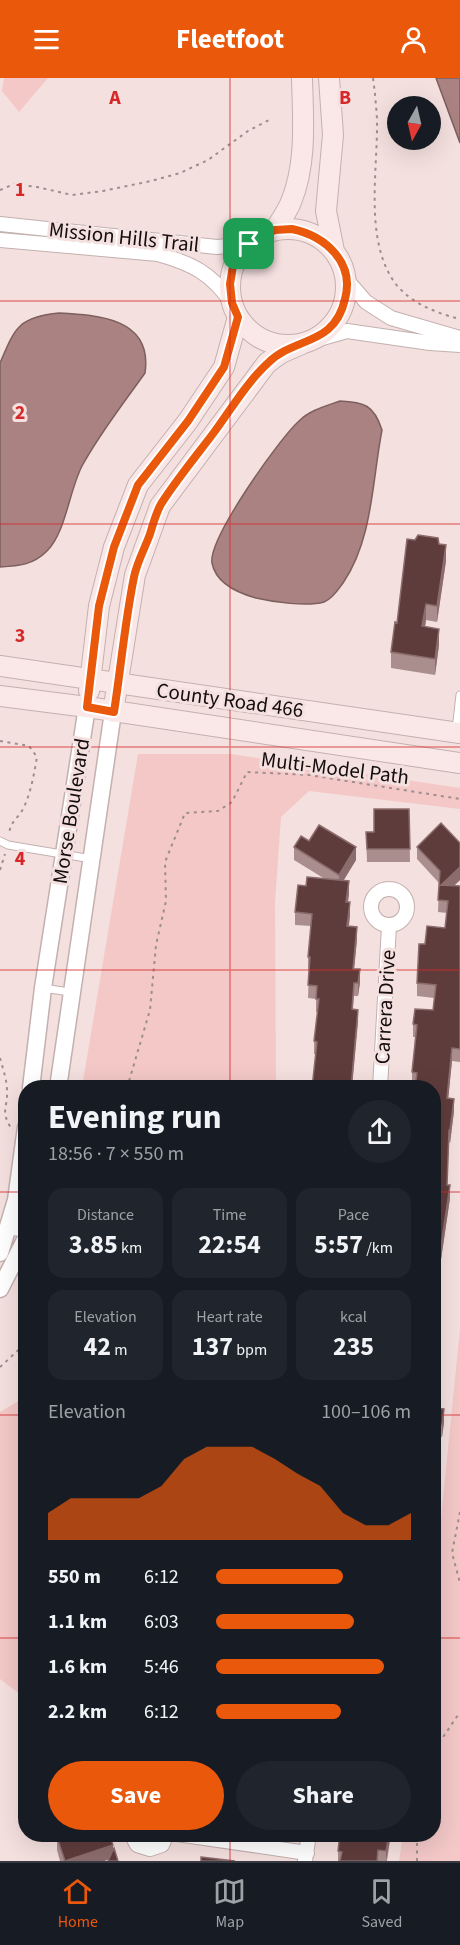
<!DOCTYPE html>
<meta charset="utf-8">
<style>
:root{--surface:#171b24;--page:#20242c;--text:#f1f3f6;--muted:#9ea1a6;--line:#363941;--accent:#ea580c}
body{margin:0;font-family:"Source Sans 3",sans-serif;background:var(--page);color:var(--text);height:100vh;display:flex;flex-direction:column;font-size:22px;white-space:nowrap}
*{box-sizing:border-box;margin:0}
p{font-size:20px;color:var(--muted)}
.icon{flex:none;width:33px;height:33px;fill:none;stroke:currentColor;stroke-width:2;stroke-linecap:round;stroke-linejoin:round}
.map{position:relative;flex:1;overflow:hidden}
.panel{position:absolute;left:18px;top:1002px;width:423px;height:762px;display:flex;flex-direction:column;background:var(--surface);border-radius:24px;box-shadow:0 6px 24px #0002}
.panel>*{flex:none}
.needle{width:39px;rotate:188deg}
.tools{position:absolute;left:387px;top:18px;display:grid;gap:12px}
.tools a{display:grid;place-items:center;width:54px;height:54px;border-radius:50%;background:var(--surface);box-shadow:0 6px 24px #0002;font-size:30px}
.pin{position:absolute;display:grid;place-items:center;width:51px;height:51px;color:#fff;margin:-26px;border-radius:12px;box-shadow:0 3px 9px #0006}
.round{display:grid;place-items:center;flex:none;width:63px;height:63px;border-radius:32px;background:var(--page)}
.overview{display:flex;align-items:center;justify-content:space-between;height:102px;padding:0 30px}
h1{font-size:33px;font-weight:700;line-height:45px}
.metrics{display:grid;grid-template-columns:repeat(3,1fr);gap:9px;height:102px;padding:6px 30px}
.metrics div{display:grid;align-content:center;border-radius:15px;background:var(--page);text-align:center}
.metrics b{font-size:26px;font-weight:700}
.metrics small{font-size:16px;font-weight:400}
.metrics p{font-size:16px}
.chart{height:168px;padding:12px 30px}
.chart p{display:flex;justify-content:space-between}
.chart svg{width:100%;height:108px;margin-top:6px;fill:var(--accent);opacity:.7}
.button{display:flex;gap:12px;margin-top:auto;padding:12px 30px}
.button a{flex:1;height:69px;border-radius:36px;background:var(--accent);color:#fff;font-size:24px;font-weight:700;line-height:69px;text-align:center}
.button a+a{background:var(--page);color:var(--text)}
ul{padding:0 30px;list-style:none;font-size:20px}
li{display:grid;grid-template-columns:96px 72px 1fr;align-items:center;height:45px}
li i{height:15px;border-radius:8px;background:var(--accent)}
header{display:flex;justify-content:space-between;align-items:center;height:78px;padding:0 30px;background:var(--accent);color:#fff;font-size:27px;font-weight:700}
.dock{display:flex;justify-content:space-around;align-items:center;height:84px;border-top:2px solid var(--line);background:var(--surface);font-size:16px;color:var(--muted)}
.dock a{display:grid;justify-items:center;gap:3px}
.dock .active{color:var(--accent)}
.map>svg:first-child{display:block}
</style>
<header><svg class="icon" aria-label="menu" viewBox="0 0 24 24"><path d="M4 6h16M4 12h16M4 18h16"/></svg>Fleetfoot<svg class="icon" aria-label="person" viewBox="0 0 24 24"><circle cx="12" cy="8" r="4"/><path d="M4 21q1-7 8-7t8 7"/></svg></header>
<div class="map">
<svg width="460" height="1783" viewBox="0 0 460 1783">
<rect width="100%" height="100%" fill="#f4e0df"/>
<path fill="#f3c8c7" d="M4 0H48L19 34 2 13Z
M138 676H231L460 710V731L309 713 281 739 275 824 276 1009H82Z
M460 1251V1783H399L403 1757 434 1756V1510Z
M25 1319V1620L0 1601V1334Z"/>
<path fill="#aa8281" stroke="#7d5f5e" stroke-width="1.5" d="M436 0H460V65Z
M59 235C98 237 153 240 145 295 123 326 100 355 82 388 69 413 66 454 47 473 33 487 19 488 0 489V285C15 250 18 239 59 235Z
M340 323C364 324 374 327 382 352 372 403 373 461 343 505 338 512 332 521 324 524 307 529 273 524 256 520 238 515 216 506 212 485 208 461 279 361 299 343 310 332 326 328 340 323Z"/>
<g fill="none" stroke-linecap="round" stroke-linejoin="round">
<defs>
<path id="service" d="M456 652 460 617
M0 763 8 767 92 781
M43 910 70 914"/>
<path id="minor" d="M0 146 217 169 249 166
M0 162 158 176C193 186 211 195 232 225
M346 201 366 224 391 240 460 260
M312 263 347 253 430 265 460 267
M371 829a18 18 0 1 1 36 0a18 18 0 1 1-36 0Z
M380 1010 389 848
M9 1149 26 1152
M131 1756 137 1767 150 1771 162 1767 167 1756
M177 1756 307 1775
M305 1783 309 1756"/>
<path id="tertiary" d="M31 1010 43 910 87 629
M58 1010 113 634
M0 1175 16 1122 26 1049
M0 1211 26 1160"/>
<path id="secondary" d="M329 0 333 57 326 133 334 173
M230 209a58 58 0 1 1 116 0a58 58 0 1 1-116 0Z
M275 152C280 143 287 134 291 124 307 85 303 41 302 0
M0 588 460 655
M89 613 99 528 114 469 138 407 188 343 224 289 238 239
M0 618 87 629 460 685
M113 634 135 497 160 428 267 285 281 275 302 266"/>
</defs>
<use href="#service" stroke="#c3b0af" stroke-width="9"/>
<use href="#minor" stroke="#c3b0af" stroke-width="16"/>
<use href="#tertiary" stroke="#c3b0af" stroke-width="19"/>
<use href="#secondary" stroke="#c3b0af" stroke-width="22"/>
<path stroke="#9d8e8d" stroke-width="2" stroke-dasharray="3 4.5" stroke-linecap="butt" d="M373 0C375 14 376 27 377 41 378 90 365 155 391 199 405 223 435 235 460 241
M0 112 14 106 37 109 72 117 103 113 151 103 180 95 208 82 248 53 271 41
M0 663 29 668 37 679C34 696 31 715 23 731 17 742 11 742 9 756
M0 792 5 776
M0 980C3 991 7 1002 7 1013 8 1030 0 1032 11 1050
M127 1010 150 932 156 867 166 823 165 784 185 735 218 733 232 724 247 694 309 697 460 721
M0 1289 26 1265
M460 1434 452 1475 460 1505
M434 1679 437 1668 460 1634
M417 1783V1756"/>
<use href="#service" stroke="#fff" stroke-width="7"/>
<use href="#minor" stroke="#fff" stroke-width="14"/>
<use href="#tertiary" stroke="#fff" stroke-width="16"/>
<use href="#secondary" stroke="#fae8e8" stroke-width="20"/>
</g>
<path fill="#aa8e8e" d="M439 466 446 483 437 544 426 542 425 549 439 567 435 597 391 590V574L397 545Z
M409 731 410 784H367L366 754H374Z
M309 763 356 782 343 803 349 816 348 824 350 837 349 848 357 861 354 891 360 904 358 918H354L353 931 358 944 316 976H314V963L318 934H316V921L308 920 309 892H308V879L311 848 295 847V834L306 808 325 801 294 782V769Z
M460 765V802L454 808H460V984L452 983 448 1020 454 1033 450 1065 449 1064 447 1107 450 1120 439 1195 434 1268V1010L412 1007V994L415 959H413V946L433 932 434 920 417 918V905L425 866 445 850 447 835 438 834 439 805 417 781V769Z
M434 1319 435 1330 444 1344 442 1359H440L435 1404 437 1417 434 1460Z
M63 1756H109V1781L104 1783H60L57 1772V1759Z
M340 1756H391L387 1783H338V1773Z"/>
<path fill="#8c6d6d" d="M446 467V483L437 544V528Z
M426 526V542L422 565V548Z
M439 551V567L435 597V581Z
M356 769V782L339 810V797Z
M460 789V802L441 819V807Z
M349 803V816L346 836V824Z
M350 824V837L347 861V848Z
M357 849V861L353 903V891Z
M360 891V904L358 918V905Z
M358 932V944L352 1010H351Z
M452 970V983L447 1033V1020Z
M454 1021V1033L450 1065V1052Z
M450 1107V1120L439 1195 434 1268V1255L439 1182Z
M444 1331V1344L442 1359V1347Z
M440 1346V1359L434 1417V1404Z
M437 1405V1417L434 1460V1448Z
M389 1756H391L386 1783V1773Z
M113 1767V1780L104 1783H67Z"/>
<path fill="#5f3c3c" stroke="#8c6d6d" stroke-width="1.5" d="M418 457 438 460 439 466 446 467 437 528 426 526 422 548 439 551 435 581 391 574 395 544 397 545 407 461 415 462Z
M374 731H409L410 771H367L366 754H374Z
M441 745 460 765V789L441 807 460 808V971L452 970 447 1020 454 1021 450 1052H449L447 1107H450L439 1182 434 1255V1010H415L417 995 412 994 417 947 413 946 415 931 433 932 436 907 417 905 419 866H425L427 848 445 850 448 823 438 822 440 793 417 769Z
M319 747 356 769 339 797 294 769 301 758 309 763Z
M307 799 349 803 346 824H350L347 848 357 849 353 891H360L358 905H354L352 931 358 932 351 1010H312L317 964 314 963 319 921H316L317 908 308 907 310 879H308L312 836 295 834 298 807 306 808Z
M434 1319H435L434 1330 444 1331 442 1347 440 1346 434 1404 437 1405 434 1448Z
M64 1756H109L113 1767 65 1783 57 1759Z
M340 1756H389L386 1773 378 1772 377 1783H340L342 1774 338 1773Z
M114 1770 118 1783H108Z
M201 1779 235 1783H201Z"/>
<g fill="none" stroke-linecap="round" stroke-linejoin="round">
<defs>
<path id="route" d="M292 151C325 158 355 184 345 221 334 269 295 258 268 285 248 303 231 331 215 353 197 377 177 401 161 426 156 435 153 446 150 456 145 470 137 484 134 499 125 543 121 589 114 634L87 629 99 528 114 469 138 407 188 343 224 289 238 239 232 225 230 206 233 188 240 176 257 160 275 152Z"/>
</defs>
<use href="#route" stroke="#fff" stroke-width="12"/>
<use href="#route" stroke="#ea580c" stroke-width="8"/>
</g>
<path fill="none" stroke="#d62828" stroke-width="1.5" stroke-opacity="0.55" d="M230 0V1010M0 223H460M0 446H460M0 669H460M0 892H460M0 1114H26M434 1114H460M0 1337H26M434 1337H460M0 1560H26M434 1560H460M230 1756V1783"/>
<g text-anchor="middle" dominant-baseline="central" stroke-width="6" stroke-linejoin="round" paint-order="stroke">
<g font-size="21" fill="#140d0d" stroke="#f4e0df">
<text transform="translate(124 159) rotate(6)">Mission Hills Trail</text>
<text transform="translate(230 622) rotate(8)">County Road 466</text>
<text transform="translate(335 690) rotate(7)">Multi-Model Path</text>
<text transform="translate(71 733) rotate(-81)">Morse Boulevard</text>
<text transform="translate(385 929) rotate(-87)">Carrera Drive</text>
</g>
</g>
<g font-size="20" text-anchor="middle" font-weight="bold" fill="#d62828" stroke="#f4e0df" stroke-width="6" stroke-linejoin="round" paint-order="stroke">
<text x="115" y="26">A</text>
<text x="345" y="26">B</text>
<text x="20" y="118">1</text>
<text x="20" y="341">2</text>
<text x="20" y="564">3</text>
<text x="20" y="787">4</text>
</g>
</svg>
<div class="tools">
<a><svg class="needle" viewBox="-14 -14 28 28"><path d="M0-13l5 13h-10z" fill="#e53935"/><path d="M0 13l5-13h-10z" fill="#9ea1a6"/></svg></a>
</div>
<div class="pin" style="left:249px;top:166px;background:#1e9e55"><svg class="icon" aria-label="arrive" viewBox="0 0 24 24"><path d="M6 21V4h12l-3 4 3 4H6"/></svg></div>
<section class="panel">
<div class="overview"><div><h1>Evening run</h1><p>18:56 · 7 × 550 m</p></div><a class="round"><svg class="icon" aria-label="share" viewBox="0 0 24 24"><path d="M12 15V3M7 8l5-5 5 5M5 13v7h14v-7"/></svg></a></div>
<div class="metrics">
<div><p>Distance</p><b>3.85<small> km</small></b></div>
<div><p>Time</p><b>22:54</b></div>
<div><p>Pace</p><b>5:57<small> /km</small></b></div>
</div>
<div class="metrics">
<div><p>Elevation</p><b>42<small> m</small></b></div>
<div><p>Heart rate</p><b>137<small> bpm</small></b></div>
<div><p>kcal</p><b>235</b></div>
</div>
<div class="chart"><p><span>Elevation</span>100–106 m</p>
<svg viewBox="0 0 160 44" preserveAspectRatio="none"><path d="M0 44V33L10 27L20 27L30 27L40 27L50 22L60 11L70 6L80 6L90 6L100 11L110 17L120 22L130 33L140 38L150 38L160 33V44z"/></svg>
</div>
<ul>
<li><b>550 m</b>6:12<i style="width:65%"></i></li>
<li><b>1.1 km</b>6:03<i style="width:71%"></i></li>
<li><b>1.6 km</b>5:46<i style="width:86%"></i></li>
<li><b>2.2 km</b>6:12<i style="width:64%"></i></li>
</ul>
<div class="button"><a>Save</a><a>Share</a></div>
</section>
</div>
<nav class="dock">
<a class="active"><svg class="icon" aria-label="home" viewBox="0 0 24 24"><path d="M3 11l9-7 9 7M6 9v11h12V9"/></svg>Home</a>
<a><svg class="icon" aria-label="map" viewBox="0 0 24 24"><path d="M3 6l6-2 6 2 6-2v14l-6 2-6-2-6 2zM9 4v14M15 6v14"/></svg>Map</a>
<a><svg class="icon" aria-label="saved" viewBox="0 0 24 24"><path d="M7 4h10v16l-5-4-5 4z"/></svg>Saved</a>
</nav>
